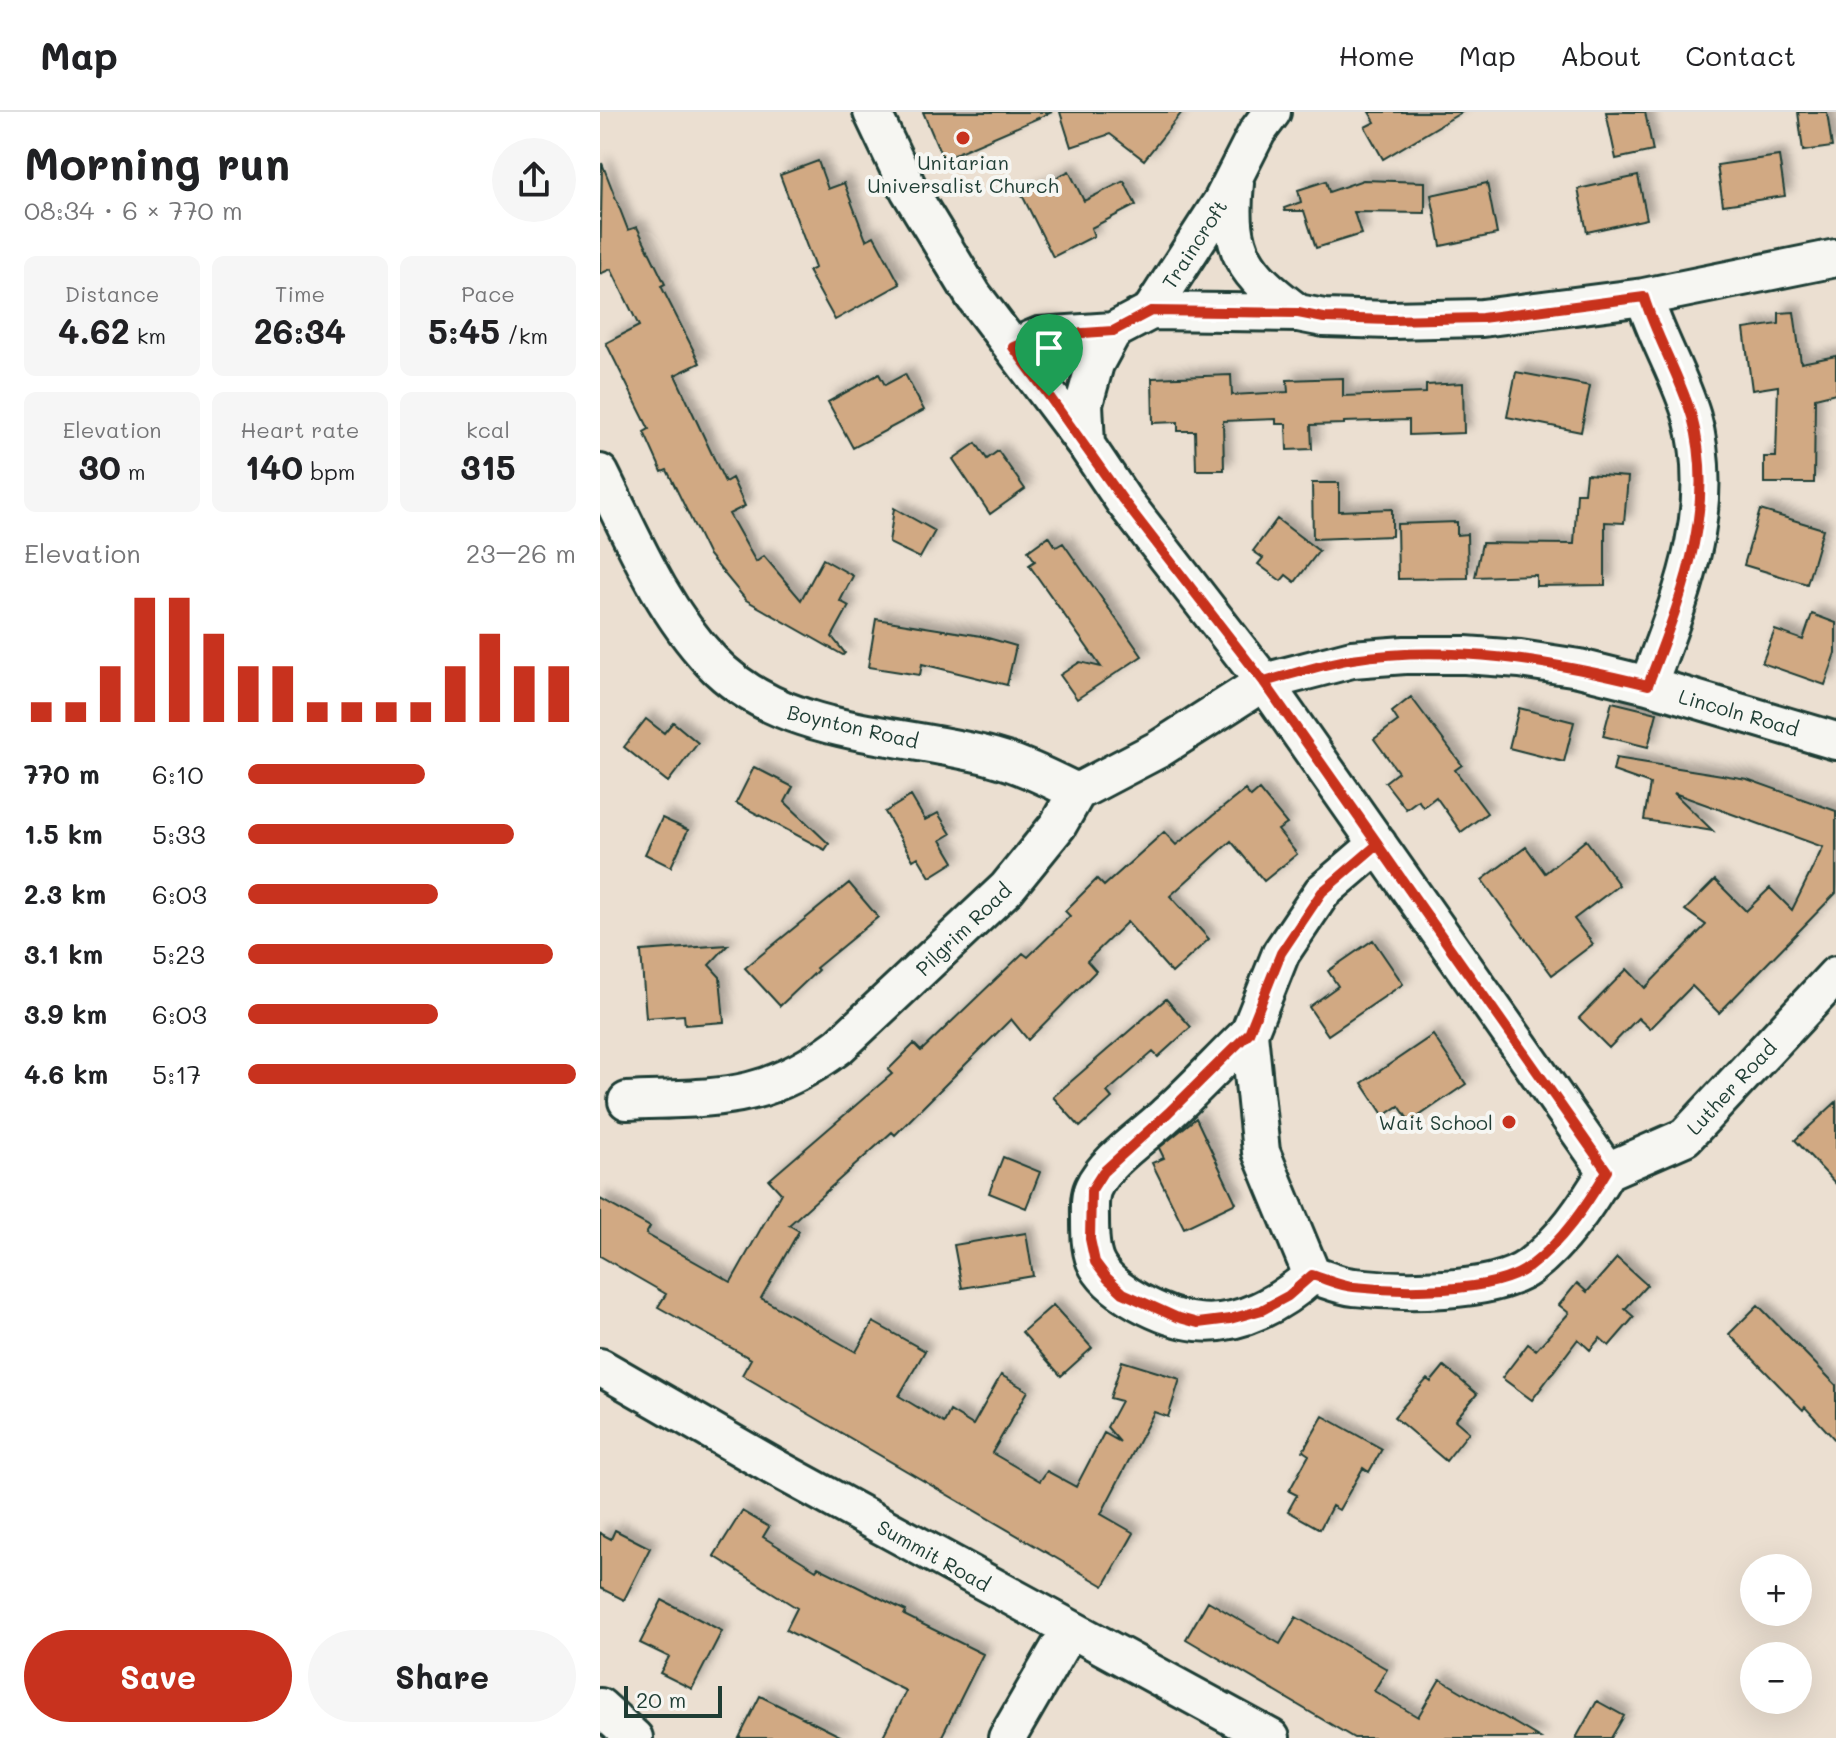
<!DOCTYPE html>
<meta charset="utf-8">
<style>
:root{--surface:#fff;--page:#f6f6f6;--text:#202124;--muted:#757577;--line:#e0e0e0;--accent:#c8321e}
body{margin:0;font-family:Mali,sans-serif;background:var(--page);color:var(--text);height:100vh;display:flex;flex-direction:column;font-size:30px;white-space:nowrap}
*{box-sizing:border-box;margin:0}
p{font-size:26px;color:var(--muted)}
.icon{flex:none;width:44px;height:44px;fill:none;stroke:currentColor;stroke-width:2;stroke-linecap:round;stroke-linejoin:round}
.map{position:relative;flex:1;overflow:hidden}
.drawer{display:flex;flex-direction:column;background:var(--surface);width:600px}
.drawer>*{flex:none}
.tools{position:absolute;left:1140px;top:1442px;display:grid;gap:16px}
.tools a{display:grid;place-items:center;width:72px;height:72px;border-radius:50%;background:var(--surface);box-shadow:0 8px 32px #0002;font-size:40px}
.scale{position:absolute;left:24px;bottom:20px;width:98px;box-sizing:border-box;padding-left:8px;border:4px solid #1f3d34;border-top:0;font-size:22px;line-height:28px;white-space:nowrap;color:#1f3d34;-webkit-text-stroke:6px #f6f6f2;paint-order:stroke}
.pin{position:absolute;display:grid;place-items:center;width:68px;height:68px;color:#fff;margin:-82px -34px;border-radius:50% 50% 50% 0;rotate:-45deg;box-shadow:0 0 8px #0007}
.pin .icon{rotate:45deg}
.round{display:grid;place-items:center;flex:none;width:84px;height:84px;border-radius:42px;background:var(--page)}
.overview{display:flex;align-items:center;justify-content:space-between;height:136px;padding:0 24px}
h1{font-size:44px;font-weight:800;line-height:60px}
.metrics{display:grid;grid-template-columns:repeat(3,1fr);gap:12px;height:136px;padding:8px 24px}
.metrics div{display:grid;align-content:center;border-radius:12px;background:var(--page);text-align:center}
.metrics b{font-size:34px;font-weight:800}
.metrics small{font-size:22px;font-weight:400}
.metrics p{font-size:22px}
.chart{height:224px;padding:16px 24px}
.chart p{display:flex;justify-content:space-between}
.chart svg{width:100%;height:144px;margin-top:8px;stroke:var(--accent);stroke-width:6}
.primary-button{display:flex;gap:16px;margin-top:auto;padding:16px 24px}
.primary-button a{flex:1;height:92px;border-radius:48px;background:var(--accent);color:#fff;font-size:32px;font-weight:800;line-height:92px;text-align:center}
.primary-button a+a{background:var(--page);color:var(--text)}
ul{padding:0 24px;list-style:none;font-size:26px}
li{display:grid;grid-template-columns:128px 96px 1fr;align-items:center;height:60px}
li i{height:20px;border-radius:10px;background:var(--accent)}
header{display:flex;align-items:center;gap:48px;box-sizing:border-box;height:112px;padding:0 40px;background:var(--surface);border-bottom:2px solid var(--line)}
header strong{font-size:38px}
nav{display:flex;gap:44px;margin-inline-start:auto;font-size:28px}
main{display:flex;flex:1;min-height:0}
.map>svg:first-child{display:block}
</style>
<header>
<strong>Map</strong>
<nav><a>Home</a><a>Map</a><a>About</a><a>Contact</a></nav>
</header>
<main>
<section class="drawer">
<div class="overview"><div><h1>Morning run</h1><p>08:34 · 6 × 770 m</p></div><a class="round"><svg class="icon" aria-label="share" viewBox="0 0 24 24"><path d="M12 15V3M7 8l5-5 5 5M5 13v7h14v-7"/></svg></a></div>
<div class="metrics">
<div><p>Distance</p><b>4.62<small> km</small></b></div>
<div><p>Time</p><b>26:34</b></div>
<div><p>Pace</p><b>5:45<small> /km</small></b></div>
</div>
<div class="metrics">
<div><p>Elevation</p><b>30<small> m</small></b></div>
<div><p>Heart rate</p><b>140<small> bpm</small></b></div>
<div><p>kcal</p><b>315</b></div>
</div>
<div class="chart"><p><span>Elevation</span>23–26 m</p>
<svg viewBox="0 0 160 44" preserveAspectRatio="none"><path d="M5 44V38M15 44V38M25 44V27M35 44V6M45 44V6M55 44V17M65 44V27M75 44V27M85 44V38M95 44V38M105 44V38M115 44V38M125 44V27M135 44V17M145 44V27M155 44V27"/></svg>
</div>
<ul>
<li><b>770 m</b>6:10<i style="width:54%"></i></li>
<li><b>1.5 km</b>5:33<i style="width:81%"></i></li>
<li><b>2.3 km</b>6:03<i style="width:58%"></i></li>
<li><b>3.1 km</b>5:23<i style="width:93%"></i></li>
<li><b>3.9 km</b>6:03<i style="width:58%"></i></li>
<li><b>4.6 km</b>5:17<i style="width:100%"></i></li>
</ul>
<div class="primary-button"><a>Save</a><a>Share</a></div>
</section>
<div class="map">
<svg width="1236" height="1626" viewBox="0 0 1236 1626">
<defs>
<filter id="shadow"><feDropShadow dx="7" dy="-7" stdDeviation="4" flood-color="#0004"/></filter>
</defs>
<rect width="100%" height="100%" fill="#ebdfd1"/>
<filter id="ink" filterUnits="userSpaceOnUse"><feTurbulence type="fractalNoise" baseFrequency=".0125" numOctaves="2"/><feDisplacementMap in="SourceGraphic" scale="16" xChannelSelector="R" yChannelSelector="G"/><feConvolveMatrix kernelMatrix="1 2 1 2 8 2 1 2 1" color-interpolation-filters="sRGB"/></filter>
<g filter="url(#ink)">
<path fill="#d1a983" stroke="#1f3d34" stroke-width="2" filter="url(#shadow)" d="M323 0H452L343 47Z
M460 0H582L544 48 510 22 471 35Z
M769 0H862L783 47 765 15 775 10Z
M1006 0H1045L1053 39 1016 47Z
M1198 0H1227L1232 35 1203 39Z
M1179 44 1185 84 1123 93 1117 53Z
M218 49 228 77 244 71 266 128 274 124 300 172 235 208 208 159 215 156 180 63Z
M2 51 28 118 37 115 65 172 61 174 100 251 75 263 125 370 132 366 145 394 129 402 156 450 164 444 201 488 223 447 253 464 240 489 249 494 232 525 245 541 243 543 146 488 108 442 67 358 62 360 44 320 49 317 6 231 39 214 11 157 0 162Z
M469 59 484 89 524 69 536 93 491 116 494 124 453 145 422 83Z
M1038 64 1047 107 987 120 978 77Z
M763 68 825 70V101L754 100 761 122 716 136 704 99H685L684 96 701 90 698 78 726 69 729 80Z
M887 71 897 122 841 134 831 83Z
M1194 200 1201 251 1236 244V281L1215 286 1214 371H1164V345H1176L1178 274 1152 278 1144 217 1179 212V201Z
M916 260 990 274 981 320 907 305Z
M279 262 285 273 305 262 324 298 253 336 228 290Z
M631 263 632 283 688 280 687 268 743 266V284L826 281V273L863 271 864 321 809 323V308L744 310V312L711 313 712 337 687 338 686 312H676V307L623 309 624 358H596L595 319H578V310L553 311 552 266Z
M376 331 387 347 398 339 425 377 390 402 353 347Z
M986 362 1028 365 1024 411 1005 410V473L936 474V463L875 465 882 431 974 432 977 381H984Z
M712 371H739V399L792 397V424L713 427Z
M294 396 335 419 320 446 289 431Z
M1160 398 1223 417 1207 472 1144 453Z
M677 407 719 439 695 470 686 463 681 469 658 452 663 446 653 439Z
M857 410V423L867 422 868 466 798 467 797 412Z
M449 424 456 435 463 431 542 544 477 587 460 563 480 550 501 555 429 453 435 449 428 439Z
M1212 502 1236 511V541L1225 573 1162 551 1175 518 1203 528Z
M276 507 381 524 416 534 407 573 322 552 320 563 268 555Z
M811 585 862 653 855 658 887 701 861 720 836 685 823 695 818 688 806 697 785 670 798 660 774 627 798 609 792 600Z
M1012 590 1057 601 1048 635 1003 624Z
M919 596 974 610 964 650 909 636Z
M46 607 64 621 73 610 98 631 68 670 24 635Z
M1016 646 1147 667 1236 699V781L1119 901 1092 874 1050 917 1038 906 1009 936 979 906 1027 857 1045 876 1106 813 1085 798 1115 768 1146 799 1170 776 1192 798 1223 735 1074 681 1113 719 1044 708 1050 672 1013 659Z
M154 655 193 675 185 690 229 732 225 738 136 691Z
M645 678 651 685 659 678 687 712 678 718 697 742 664 769 631 729 570 784 609 827 572 861 527 810 487 849 496 859 428 928 411 907 295 1023 292 1020 189 1113 199 1119 161 1186 256 1240 273 1210 325 1239 299 1284 344 1311 350 1299 373 1313 401 1263 428 1279 392 1341 440 1369 447 1359 476 1375 504 1321 520 1330 507 1315 521 1289 510 1286 522 1249 580 1267 568 1305 554 1300 501 1402 534 1421 504 1474 142 1263 151 1247 58 1195 66 1182 0 1144V1087L50 1115 46 1122 131 1170 181 1081 169 1068 292 962 288 958 314 932 321 939 423 841 428 845 470 804 465 799 497 767 504 774 564 720 576 733Z
M311 684 325 708 338 701 351 722 341 728 354 750 330 765 318 745 313 748 285 700Z
M62 706 88 718 71 755 45 742Z
M986 728 1019 773 974 807 993 832 952 863 882 768 926 735 945 761Z
M249 771 278 805 216 856 218 858 180 894 145 856Z
M773 828 803 872 728 923 709 895 738 874 728 859Z
M128 833 109 853 120 865 124 910 85 913 84 903 46 906 41 839Z
M566 887 591 915 558 945 553 940 507 980 512 986 480 1015 453 985Z
M833 923 866 972 810 1010 799 994 784 1004 762 971Z
M1236 990V1072L1195 1028Z
M596 1006 636 1091 584 1116 552 1051 564 1046 559 1036Z
M403 1045 440 1060 426 1096 389 1081Z
M426 1121 433 1164 362 1176 354 1133Z
M1017 1146 1047 1173 1025 1197 1034 1205 1009 1234 1000 1226 990 1238 978 1227 932 1288 902 1266 928 1232 936 1238 969 1201 959 1193 977 1171 987 1180Z
M453 1193 492 1236 461 1264 422 1220Z
M1158 1193 1236 1273V1329L1205 1295 1203 1298 1129 1222Z
M844 1254 877 1282 855 1308 869 1320 846 1349 794 1305 827 1267 831 1270Z
M723 1304 782 1337 769 1360 763 1356 739 1398 732 1394 720 1417 688 1399 697 1383 689 1379 709 1343 703 1339Z
M142 1399 169 1415 163 1425 216 1458 218 1455 306 1499 304 1503 383 1542 341 1626H282L306 1579 186 1518 197 1496 114 1444Z
M15 1418 50 1436 24 1488 0 1476V1421L11 1427Z
M62 1488 122 1519 92 1577 60 1561 69 1545 40 1531Z
M608 1489 680 1532 696 1505 787 1557 774 1579 818 1605 840 1567 940 1626H754L586 1527Z
M160 1584 244 1626H139Z
M997 1589 1024 1604 1011 1626H976Z"/>
<g fill="none" stroke-linecap="round" stroke-linejoin="round">
<defs>
<path id="street" d="M272 0 309 78 373 183 486 333 523 388 664 570 1007 1059
M635 71C628 140 644 161 698 201
M1044 185 1236 146
M551 199 622 89 657 20 672 0
M413 235 439 224 513 219
M486 333 484 292 495 252 513 219 551 199 698 201 724 206 790 208 882 206 1044 185C1057 227 1080 264 1092 305 1118 399 1080 487 1048 573
M0 361C32 425 61 496 111 549 182 625 299 620 393 645 423 653 450 667 477 680
M649 921C621 948 595 977 566 1003 544 1024 505 1049 493 1076 489 1085 490 1097 490 1107 490 1121 490 1136 495 1149 508 1180 565 1207 597 1210 640 1215 682 1190 712 1163 726 1167 740 1174 754 1175 798 1180 892 1182 929 1155 962 1130 986 1094 1007 1059
M27 989C117 985 163 991 239 934L407 776 458 713 477 680 559 637 664 570 752 547 805 543H865L920 547 979 556 1048 573 1236 629
M1007 1059 1085 1025 1236 863
M712 1163 661 1040 649 921 681 841 722 780 778 732
M0 1255 174 1355 671 1626
M0 1595 34 1626
M407 1626 470 1517"/>
</defs>
<use href="#street" stroke="#1f3d34" stroke-width="42"/>
<use href="#street" stroke="#f6f6f2" stroke-width="36"/>
</g>
</g>
<g fill="none" stroke-linecap="round" stroke-linejoin="round" filter="url(#ink)">
<defs>
<path id="route" d="M449 284 523 388 664 570 778 732 722 780 681 841 649 921 568 1001 503 1060 491 1079 490 1127 495 1150 507 1166 523 1181 576 1205 598 1211 630 1207 662 1198 688 1184 712 1163C726 1167 740 1174 754 1175 798 1180 893 1182 929 1155 962 1130 986 1094 1007 1059 892 897 778 733 664 570 693 562 723 552 752 547 851 532 952 549 1048 573 1080 487 1118 399 1092 305 1080 264 1057 227 1044 185L882 206 790 208 724 206 698 201 551 199 513 219 439 224 413 235 449 284"/>
</defs>
<use href="#route" stroke="#fff" stroke-width="16"/>
<use href="#route" stroke="#c8321e" stroke-width="10"/>
</g>
<g fill="#c8321e" stroke="#f6f6f2" stroke-width="3">
<circle cx="363" cy="26" r="8"/>
<circle cx="909" cy="1010" r="8"/>
</g>
<g text-anchor="middle" dominant-baseline="central" stroke-width="8" stroke-linejoin="round" paint-order="stroke">
<g font-size="20" fill="#1f3d34" stroke="#f6f6f2">
<text x="363" y="50">Unitarian<tspan x="363" dy="23">Universalist Church</tspan></text>
<text x="893" y="1010" text-anchor="end">Wait School</text>
</g>
<g font-size="20" fill="#1f3d34" stroke="#f6f6f2">
<text transform="translate(594 132) rotate(-57)">Traincroft</text>
<text transform="translate(1139 600) rotate(16)">Lincoln Road</text>
<text transform="translate(253 614) rotate(13)">Boynton Road</text>
<text transform="translate(363 817) rotate(-44)">Pilgrim Road</text>
<text transform="translate(1131 975) rotate(-47)">Luther Road</text>
<text transform="translate(334 1443) rotate(29)">Summit Road</text>
</g>
</g>
</svg>
<div class="tools">
<a>+</a>
<a>−</a>
</div>
<div class="scale">20 m</div>
<div class="pin" style="left:449px;top:284px;background:#1e9e55"><svg class="icon" aria-label="arrive" viewBox="0 0 24 24"><path d="M6 21V4h12l-3 4 3 4H6"/></svg></div>
</div>
</main>
